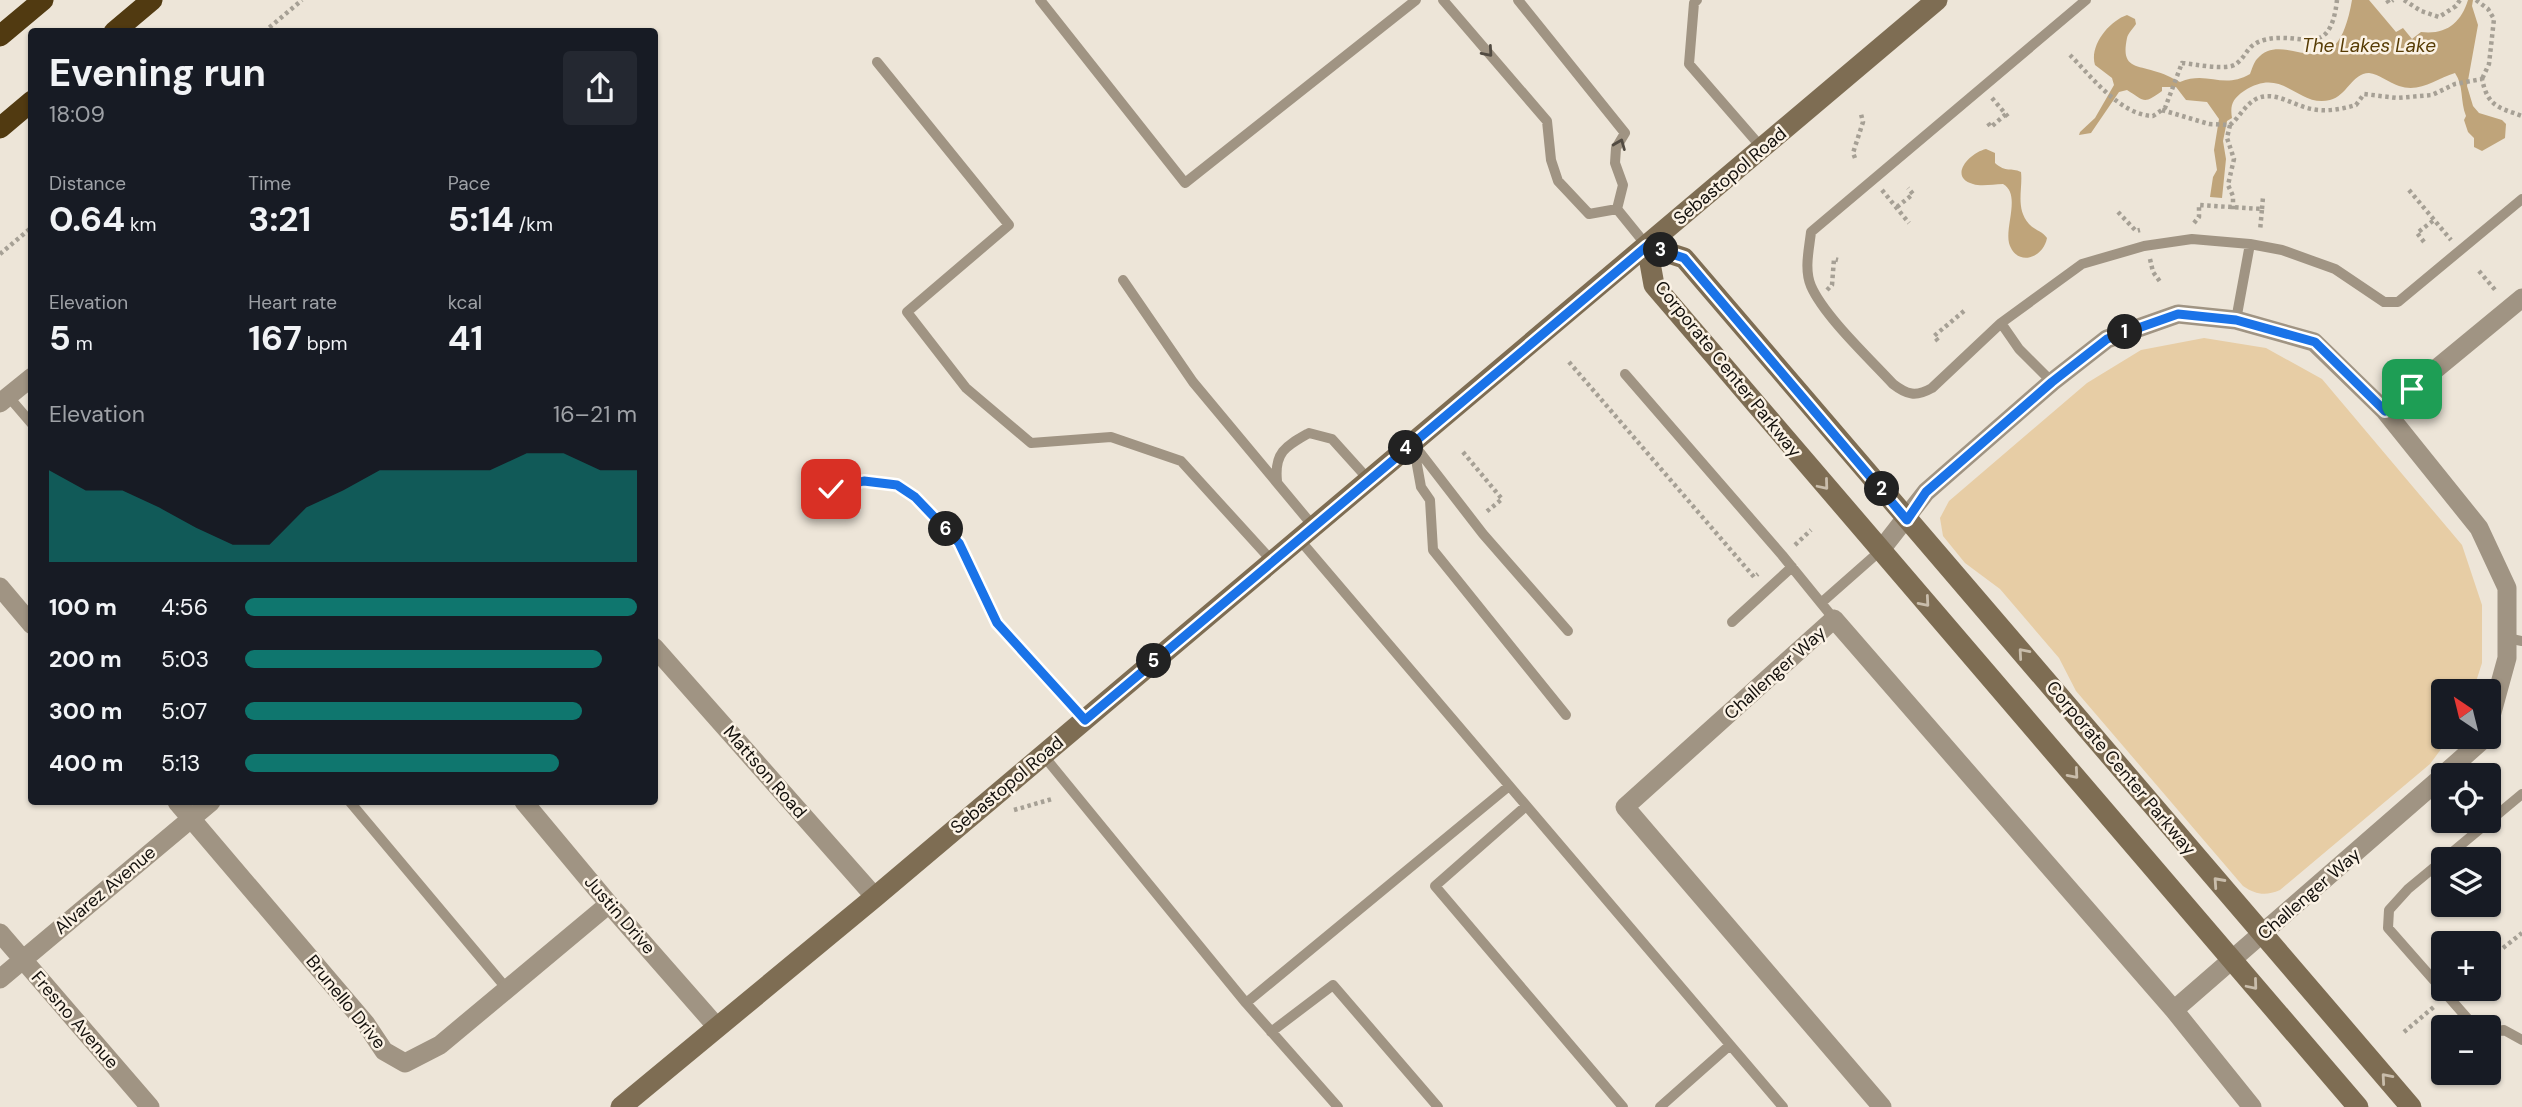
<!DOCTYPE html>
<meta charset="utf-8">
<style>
:root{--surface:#171b24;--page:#242831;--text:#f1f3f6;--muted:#9ea1a6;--accent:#0f766e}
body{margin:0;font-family:"DM Sans",sans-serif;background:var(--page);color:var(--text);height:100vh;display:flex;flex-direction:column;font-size:26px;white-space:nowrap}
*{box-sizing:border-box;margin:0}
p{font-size:23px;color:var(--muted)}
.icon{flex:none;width:38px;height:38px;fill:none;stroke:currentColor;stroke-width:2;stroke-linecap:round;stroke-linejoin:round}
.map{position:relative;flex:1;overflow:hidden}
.drawer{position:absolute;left:28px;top:28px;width:630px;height:777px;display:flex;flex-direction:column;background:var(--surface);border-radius:7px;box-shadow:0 2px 5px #0004}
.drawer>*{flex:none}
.needle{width:46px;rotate:325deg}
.controls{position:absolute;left:2431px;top:679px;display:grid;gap:14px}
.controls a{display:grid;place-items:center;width:70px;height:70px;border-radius:7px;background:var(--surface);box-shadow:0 2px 5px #0004;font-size:35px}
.pin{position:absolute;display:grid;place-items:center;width:60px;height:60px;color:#fff;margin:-30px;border-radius:14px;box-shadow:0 4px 10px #0006}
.km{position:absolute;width:35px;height:35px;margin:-18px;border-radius:50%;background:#222;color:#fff;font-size:19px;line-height:35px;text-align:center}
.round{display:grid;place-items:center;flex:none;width:74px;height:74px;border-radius:7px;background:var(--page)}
.head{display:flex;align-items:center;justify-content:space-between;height:119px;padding:0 21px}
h1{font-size:38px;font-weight:700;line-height:52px}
.stats{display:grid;grid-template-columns:repeat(3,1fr);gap:10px;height:119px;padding:7px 21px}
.stats div{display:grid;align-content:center}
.stats b{font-size:35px;font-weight:700}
.stats small{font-size:19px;font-weight:400}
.stats p{font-size:19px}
.chart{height:196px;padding:14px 21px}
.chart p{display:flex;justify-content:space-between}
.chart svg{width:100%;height:126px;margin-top:7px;fill:var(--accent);opacity:.7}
ul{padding:0 21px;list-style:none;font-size:23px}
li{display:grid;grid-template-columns:112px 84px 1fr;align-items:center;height:52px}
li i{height:18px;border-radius:9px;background:var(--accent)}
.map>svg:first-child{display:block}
</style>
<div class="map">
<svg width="2522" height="1107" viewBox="0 0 2522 1107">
<rect width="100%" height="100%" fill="#ede5d8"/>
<path fill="#e7cda5" d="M2204 338 2266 348 2322 379 2462 545 2482 605V663L2473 691H2443V737H2450L2430 764 2280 890C2266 896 2256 895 2243 886L2076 691 2059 658 2000 589 1965 563 1943 536 1940 518 1949 501 2087 383 2141 350Z"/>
<path fill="#bfa47a" d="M2352 0H2369L2396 32 2403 28 2412 39 2421 32C2446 35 2461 23 2468 0H2473L2472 6 2478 25 2467 86 2473 106 2479 113 2502 120 2506 124 2505 138 2482 151 2474 147V138L2468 132 2464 120 2466 116C2460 101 2464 86 2455 73 2436 79 2420 93 2399 86 2389 83 2379 74 2369 73 2352 73 2347 96 2330 100 2297 108 2284 65 2244 91 2232 99 2230 106 2232 118L2227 121 2223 141 2226 159 2222 198 2210 197 2213 177 2217 170 2214 150 2219 119 2207 102 2186 100 2176 87H2162V91C2143 105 2145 101 2127 90L2119 92 2091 133 2079 135 2080 132 2095 118 2114 85 2112 78 2095 65C2089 46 2109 21 2127 15L2135 19 2136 24C2133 29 2128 33 2127 38 2121 67 2134 65 2154 71 2163 73 2172 78 2180 82 2208 70 2222 90 2250 74 2252 69 2254 62 2257 59 2286 25 2335 99 2352 0Z
M1986 149 1995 153V163C2006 173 2011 167 2021 172 2023 189 2015 208 2029 224 2034 230 2042 231 2047 238 2043 259 2016 267 2009 243 2005 226 2021 194 2003 184 1993 184 1982 187 1973 184 1948 177 1969 153 1986 149Z"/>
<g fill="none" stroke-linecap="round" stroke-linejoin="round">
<path stroke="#a6a095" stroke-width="4.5" stroke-dasharray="3.5 3.5" stroke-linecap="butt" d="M2387 0 2389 3 2393 0
M2404 0 2421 11 2439 17 2456 6 2460 0
M2476 0 2488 9 2494 19 2489 64 2482 79
M264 32 302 0
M2070 55C2091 76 2120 115 2153 116L2165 108 2182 63C2194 64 2227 71 2236 64 2248 55 2246 45 2264 40 2301 30 2330 62 2337 0
M1992 98 2009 118
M2162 110 2209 124 2230 125C2240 117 2245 104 2258 98 2276 91 2294 106 2312 109 2327 112 2342 109 2356 105L2364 94 2397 98 2432 95 2455 84 2482 79C2488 107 2498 107 2522 116
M1988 123 1991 127 2006 114
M2230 125 2227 138 2234 159 2228 185 2233 196V210
M1855 158 1853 153 1863 122 1861 114
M1882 190 1909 223
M2409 190 2451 240
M1897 207 1913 194 1908 188
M2262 209 2263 197
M2118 212 2136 231 2140 230
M2194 223 2199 217V205L2262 209 2260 231
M2424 242 2417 233 2434 220
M0 254 32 227
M2150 259 2153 272 2161 283
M2479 271 2496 291
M1827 290 1832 285 1834 259 1838 260
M1938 341 1934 336 1964 311
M1569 362 1754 577 1758 574
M1463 452 1502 499 1485 513
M1795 545 1811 530
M1014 810 1052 799
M2503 948 2522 933
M2404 1032 2436 1005"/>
<path stroke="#a09483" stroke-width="10" d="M1040 0 1185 183 1416 0
M1443 0 1547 121 1551 160 1558 181 1589 214 1617 209
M1518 0 1625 133 1616 148 1615 163 1623 185 1617 209
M1697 0 1694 3 1689 64 1762 148
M877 62 1009 225 907 312 966 388 1031 443 1111 437 1181 461 1272 561
M1617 209 1647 246
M1123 280 1193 382 1313 526
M2236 320 2250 244
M2001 323 2082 264 2144 246 2192 239 2250 244 2282 250 2335 269 2384 302H2398L2522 199
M1625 374 1782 555 1834 619
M2052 382 2019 349 2001 323 1932 388C1916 397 1907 395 1893 384 1870 359 1824 316 1811 286 1804 269 1809 250 1811 232L2086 0
M8 396 32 424
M1413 443 1421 487 1430 500 1433 550 1566 715
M1415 446 1483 534 1568 631
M1277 481C1274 452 1286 446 1309 433L1332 439 1369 480
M831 489 864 480 897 485 915 497 959 543 997 623 1085 720
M1299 539 1783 1107
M1821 603 1880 551
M1732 622 1792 567
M2507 638 2522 641
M1043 755 1246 1003 1509 786
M350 802 507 989
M1526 806 1435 886 1623 1107
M2444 859 2522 794
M2443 860 2408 889 2389 910 2388 928 2475 1027
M1246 1003 1338 1107
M1271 1032 1333 985 1438 1107
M2488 1033 2504 1030 2522 1040
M1660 1107 1730 1045"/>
<path stroke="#a09483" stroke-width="19" d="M0 403 32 377
M2385 411 2522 298
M1880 551 1926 492 2052 382 2107 339 2178 314 2236 320 2314 342 2385 411 2479 528 2507 588V658L2488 727
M0 587 32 625
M654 647 875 897
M2443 775 2486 737
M177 802 366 1024 384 1051 405 1063 440 1045 609 904
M524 802 609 904 717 1027
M0 933 150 1107
M0 979 211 802
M2174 1010 2443 776
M1882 1107 1625 807 1834 619 2174 1010 2252 1107"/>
<path stroke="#7e6d53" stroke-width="21" d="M1647 246 1684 258 2411 1107
M1647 246 1654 285 2358 1107
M621 1107 875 897 1937 0"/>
<path stroke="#513a11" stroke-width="21" d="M114 32 152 0
M0 36 43 0
M0 128 32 101"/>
</g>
<defs><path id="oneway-chevron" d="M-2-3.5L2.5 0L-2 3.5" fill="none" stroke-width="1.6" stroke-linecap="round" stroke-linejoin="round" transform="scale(1.75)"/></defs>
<g stroke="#524b42">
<use href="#oneway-chevron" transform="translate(1488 52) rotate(49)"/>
<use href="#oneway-chevron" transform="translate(1620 144) rotate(-68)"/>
</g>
<g stroke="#c9bdab">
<use href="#oneway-chevron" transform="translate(1824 485) rotate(50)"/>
<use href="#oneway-chevron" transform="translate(1925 602) rotate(49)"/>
<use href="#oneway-chevron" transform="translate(2023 653) rotate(-131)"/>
<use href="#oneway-chevron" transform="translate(2074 774) rotate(49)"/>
<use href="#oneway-chevron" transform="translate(2218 882) rotate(-132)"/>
<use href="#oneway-chevron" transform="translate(2253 985) rotate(50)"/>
<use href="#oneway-chevron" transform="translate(2386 1078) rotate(-131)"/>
</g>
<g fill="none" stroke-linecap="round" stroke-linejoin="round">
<defs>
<path id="route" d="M831 489 864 481 897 485 915 497 959 543 997 623 1085 720 1647 246 1684 258 1907 520 1926 492 2052 382 2107 339 2178 314 2236 320 2315 342 2385 411 2412 389"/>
</defs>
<use href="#route" stroke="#fff" stroke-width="14"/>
<use href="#route" stroke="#1a73e8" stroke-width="9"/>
</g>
<g text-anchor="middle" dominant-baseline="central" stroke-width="5" stroke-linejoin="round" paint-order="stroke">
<g font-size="18" fill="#13100c" stroke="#fbf2e5">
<text transform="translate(1730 176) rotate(-40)">Sebastopol Road</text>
<text transform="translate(1728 369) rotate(51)">Corporate Center Parkway</text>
<text transform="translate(1775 673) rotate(-42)">Challenger Way</text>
<text transform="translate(2121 768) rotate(50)">Corporate Center Parkway</text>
<text transform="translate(765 772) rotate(49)">Mattson Road</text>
<text transform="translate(1007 785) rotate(-40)">Sebastopol Road</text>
<text transform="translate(105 890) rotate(-40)">Alvarez Avenue</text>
<text transform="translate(2309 894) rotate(-41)">Challenger Way</text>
<text transform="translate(620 915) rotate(49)">Justin Drive</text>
<text transform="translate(346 1002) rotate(51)">Brunello Drive</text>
<text transform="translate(75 1020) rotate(49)">Fresno Avenue</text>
</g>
<g font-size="19" font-style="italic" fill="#573c05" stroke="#fbf2e5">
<text x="2369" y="45">The Lakes Lake</text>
</g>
</g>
</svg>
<div class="controls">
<a><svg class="needle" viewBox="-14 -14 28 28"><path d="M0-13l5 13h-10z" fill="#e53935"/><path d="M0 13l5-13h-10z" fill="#9ea1a6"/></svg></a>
<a><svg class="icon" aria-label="locate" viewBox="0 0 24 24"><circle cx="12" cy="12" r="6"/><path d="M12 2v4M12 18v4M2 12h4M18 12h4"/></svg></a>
<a><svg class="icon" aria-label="layers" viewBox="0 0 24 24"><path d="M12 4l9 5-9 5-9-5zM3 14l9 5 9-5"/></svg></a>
<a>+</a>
<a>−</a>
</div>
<div class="pin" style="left:2412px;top:389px;background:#1e9e55"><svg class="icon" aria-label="arrive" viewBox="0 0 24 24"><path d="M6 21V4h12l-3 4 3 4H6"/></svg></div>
<div class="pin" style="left:831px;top:489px;background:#d93025"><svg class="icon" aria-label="check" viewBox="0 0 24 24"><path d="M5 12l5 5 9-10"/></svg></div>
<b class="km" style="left:2125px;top:332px">1</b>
<b class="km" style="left:1882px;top:489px">2</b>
<b class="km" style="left:1661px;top:250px">3</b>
<b class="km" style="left:1406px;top:448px">4</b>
<b class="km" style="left:1154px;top:661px">5</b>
<b class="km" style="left:946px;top:529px">6</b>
<section class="drawer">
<div class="head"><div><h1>Evening run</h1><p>18:09</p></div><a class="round"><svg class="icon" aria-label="share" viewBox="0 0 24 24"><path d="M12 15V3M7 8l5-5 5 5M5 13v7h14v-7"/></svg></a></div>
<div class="stats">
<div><p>Distance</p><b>0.64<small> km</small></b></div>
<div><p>Time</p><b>3:21</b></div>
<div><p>Pace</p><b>5:14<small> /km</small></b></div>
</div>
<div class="stats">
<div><p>Elevation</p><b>5<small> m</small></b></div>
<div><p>Heart rate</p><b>167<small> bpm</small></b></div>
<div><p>kcal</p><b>41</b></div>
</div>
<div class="chart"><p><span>Elevation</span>16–21 m</p>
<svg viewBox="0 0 160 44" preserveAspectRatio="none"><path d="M0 44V12L10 19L20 19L30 25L40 32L50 38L60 38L70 25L80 19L90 12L100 12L110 12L120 12L130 6L140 6L150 12L160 12V44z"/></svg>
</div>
<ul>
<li><b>100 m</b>4:56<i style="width:100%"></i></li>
<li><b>200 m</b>5:03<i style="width:91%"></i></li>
<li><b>300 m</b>5:07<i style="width:86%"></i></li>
<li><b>400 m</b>5:13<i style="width:80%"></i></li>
</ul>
</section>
</div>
